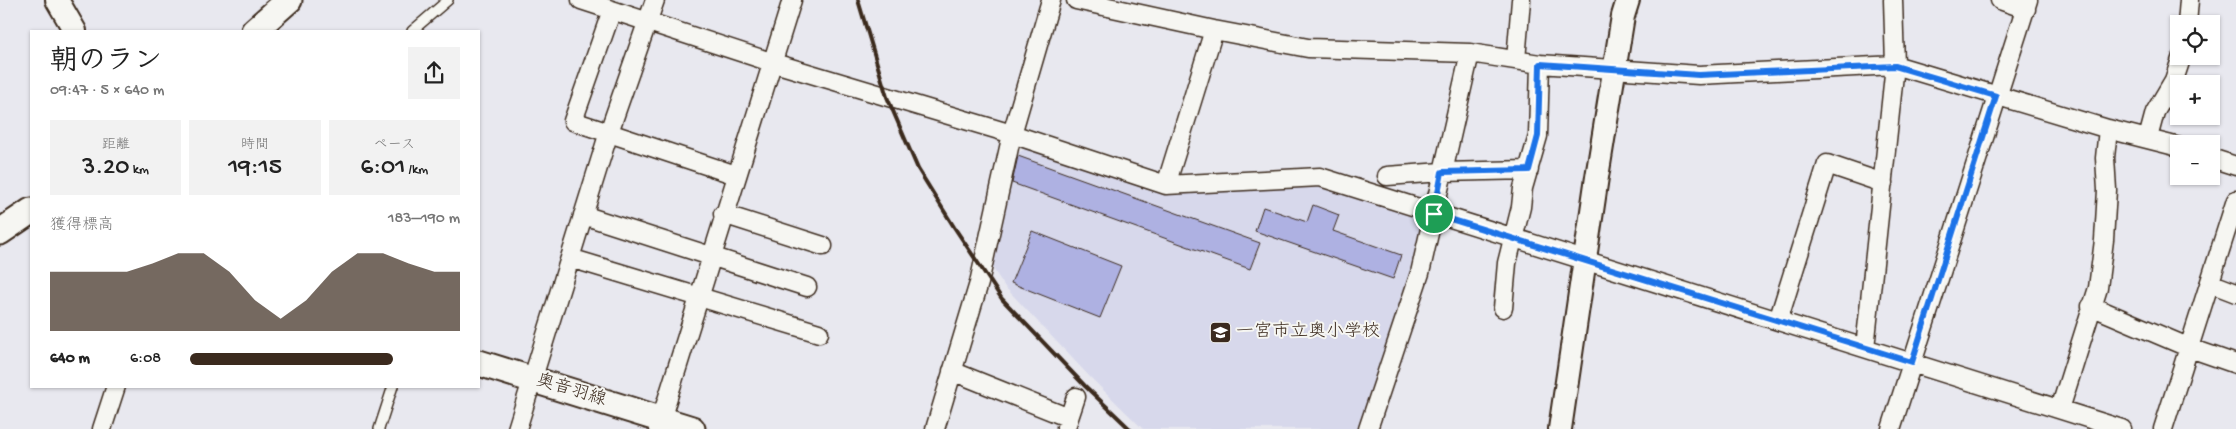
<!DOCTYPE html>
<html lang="ja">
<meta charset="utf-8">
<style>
:root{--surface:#fff;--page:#f2f2f2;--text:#222;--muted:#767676;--accent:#3b2a1e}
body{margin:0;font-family:"Gochi Hand","Klee One",sans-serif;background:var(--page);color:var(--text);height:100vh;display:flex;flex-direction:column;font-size:19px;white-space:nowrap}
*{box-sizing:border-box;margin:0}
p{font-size:16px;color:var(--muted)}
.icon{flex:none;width:28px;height:28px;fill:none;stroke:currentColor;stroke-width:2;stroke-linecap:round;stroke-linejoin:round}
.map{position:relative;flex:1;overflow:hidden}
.side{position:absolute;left:30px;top:30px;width:450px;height:358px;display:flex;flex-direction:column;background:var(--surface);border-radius:0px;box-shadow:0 1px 4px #0004}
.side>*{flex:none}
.controls{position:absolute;left:2170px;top:15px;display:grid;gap:10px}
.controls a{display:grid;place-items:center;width:50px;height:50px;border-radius:0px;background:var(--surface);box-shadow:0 1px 4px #0004;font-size:25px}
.pin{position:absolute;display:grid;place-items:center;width:42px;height:42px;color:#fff;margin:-21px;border:2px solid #fff;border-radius:50%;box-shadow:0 1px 5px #0007}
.round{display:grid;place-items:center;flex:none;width:52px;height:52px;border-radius:0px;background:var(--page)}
.overview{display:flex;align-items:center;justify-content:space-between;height:85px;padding:0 20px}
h1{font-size:28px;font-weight:600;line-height:38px}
.stats{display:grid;grid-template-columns:repeat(3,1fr);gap:8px;height:85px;padding:5px 20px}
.stats div{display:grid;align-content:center;border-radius:0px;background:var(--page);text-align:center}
.stats b{font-size:25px;font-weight:600}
.stats small{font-size:14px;font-weight:400}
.stats p{font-size:14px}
.chart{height:140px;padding:10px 20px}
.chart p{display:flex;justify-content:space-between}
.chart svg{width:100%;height:90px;margin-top:5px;fill:var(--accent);opacity:.7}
ul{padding:0 20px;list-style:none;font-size:16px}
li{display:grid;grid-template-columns:80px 60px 1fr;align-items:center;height:38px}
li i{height:12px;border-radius:6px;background:var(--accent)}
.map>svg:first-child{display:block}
</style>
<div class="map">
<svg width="2236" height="429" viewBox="0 0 2236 429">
<rect width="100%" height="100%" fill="#e8e8ef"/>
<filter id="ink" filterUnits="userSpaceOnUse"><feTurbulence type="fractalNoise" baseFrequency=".02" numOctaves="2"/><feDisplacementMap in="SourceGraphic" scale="10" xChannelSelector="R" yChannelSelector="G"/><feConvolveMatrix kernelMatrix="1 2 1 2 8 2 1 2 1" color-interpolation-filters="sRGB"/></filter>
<g filter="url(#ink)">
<path fill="#d7d8eb" d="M1026 148 1164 195 1329 186 1428 218 1411 282 1360 429H1143L1090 377 1005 287 986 258 1015 155Z"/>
<path fill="#aeb1e2" stroke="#3b2a1e" d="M1018 156 1260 243 1250 269 1012 183Z
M1313 205 1339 215 1333 231 1401 255 1393 279 1255 231 1263 207 1307 222Z
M1032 231 1121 266 1100 318 1011 283Z"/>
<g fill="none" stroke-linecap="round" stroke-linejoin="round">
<defs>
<path id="service" d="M412 31 448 0
M379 429 393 386"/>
<path id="minor" d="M581 0 771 62 1012 134 1166 185 1320 177 2122 429
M1076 0 1214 30 1308 48 1470 53 1540 64 1699 75 1895 65 2108 129 2179 147
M2000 0 2026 9
M612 10 573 121 736 175
M2187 24 2189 0
M1516 60 1521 0
M2148 138 2155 112 2174 80 2182 56
M2211 158 2236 166
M1387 176 1442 172 1529 170
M1166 185 1214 30
M723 214 823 246
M583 215 807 287
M570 258 819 333
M2210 283 2236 293
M2091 306 2190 348 2236 364
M1503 308 1507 263 1521 207 1523 188 1538 136 1540 64
M1778 321 1827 164 1883 183
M1865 348 1895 65 1893 0
M952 371 1069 418
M2060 409 2098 288 2104 240 2107 190 2105 158 2108 129
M1066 427 1076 397
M102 429 116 386
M517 429 609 132 655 0
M658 429 792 0
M935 429 979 283 1012 134 1051 0
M1368 429 1420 273 1470 53
M1891 429 2028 0
M2163 429 2236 200"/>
<path id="tertiary" d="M57 0 75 31
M1560 429 1597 177 1623 16 1628 0"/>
<path id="secondary" d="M254 31 289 0
M0 232 31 211
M479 363 692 429"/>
</defs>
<use href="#service" stroke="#3b2a1e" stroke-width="12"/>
<use href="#minor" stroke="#3b2a1e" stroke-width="21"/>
<use href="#tertiary" stroke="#3b2a1e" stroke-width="26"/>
<use href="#secondary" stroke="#3b2a1e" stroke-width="29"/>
<use href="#service" stroke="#f6f6f2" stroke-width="9"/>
<use href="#minor" stroke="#f6f6f2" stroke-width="18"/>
<use href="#tertiary" stroke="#f6f6f2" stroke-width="22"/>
<use href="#secondary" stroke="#f6f6f2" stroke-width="25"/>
<path stroke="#3b2a1e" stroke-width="4" d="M858 0 887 97 918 169 954 227 1002 299 1085 386 1130 429"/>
</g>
</g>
<g fill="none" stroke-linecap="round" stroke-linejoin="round" filter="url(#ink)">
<defs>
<path id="route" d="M1540 64 1699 75 1895 66 1996 96 1912 362 1434 214 1442 172 1529 170 1538 136Z"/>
</defs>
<use href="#route" stroke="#fff" stroke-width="10"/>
<use href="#route" stroke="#1a73e8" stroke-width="6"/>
</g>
<defs>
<symbol id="school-square" viewBox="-11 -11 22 22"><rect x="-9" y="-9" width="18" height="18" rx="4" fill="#3b2a1e" stroke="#f6f6f2"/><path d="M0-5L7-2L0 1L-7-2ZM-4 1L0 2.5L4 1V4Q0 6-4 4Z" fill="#fff"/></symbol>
</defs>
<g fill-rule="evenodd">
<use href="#school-square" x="1208" y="320" width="25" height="25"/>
</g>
<g text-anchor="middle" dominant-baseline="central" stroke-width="4" stroke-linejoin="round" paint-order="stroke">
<g font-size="18" fill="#3b2a1e" stroke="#f6f6f2" text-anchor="start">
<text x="1236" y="332">一宮市立奥小学校</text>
</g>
<g font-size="18" fill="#3b2a1e" stroke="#f6f6f2">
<text transform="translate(571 391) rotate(17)">奥音羽線</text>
</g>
</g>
</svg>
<div class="controls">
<a><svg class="icon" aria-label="locate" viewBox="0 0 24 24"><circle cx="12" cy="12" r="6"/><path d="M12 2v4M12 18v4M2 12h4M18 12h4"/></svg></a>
<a>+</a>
<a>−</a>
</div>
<div class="pin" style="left:1434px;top:214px;background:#1e9e55"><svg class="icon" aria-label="arrive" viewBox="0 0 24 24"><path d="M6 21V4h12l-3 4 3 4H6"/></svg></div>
<section class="side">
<div class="overview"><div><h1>朝のラン</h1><p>09:47 · 5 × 640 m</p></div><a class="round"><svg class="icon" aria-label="share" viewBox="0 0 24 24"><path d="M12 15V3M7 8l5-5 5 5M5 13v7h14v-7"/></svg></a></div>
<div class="stats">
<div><p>距離</p><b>3.20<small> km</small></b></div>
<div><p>時間</p><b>19:15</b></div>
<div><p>ペース</p><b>6:01<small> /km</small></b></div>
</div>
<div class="chart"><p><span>獲得標高</span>183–190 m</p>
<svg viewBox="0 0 160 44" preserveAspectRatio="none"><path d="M0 44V15L10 15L20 15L30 15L40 11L50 6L60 6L70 15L80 29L90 38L100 29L110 15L120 6L130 6L140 11L150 15L160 15V44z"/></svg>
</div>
<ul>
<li><b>640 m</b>6:08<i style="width:75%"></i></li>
</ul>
</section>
</div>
